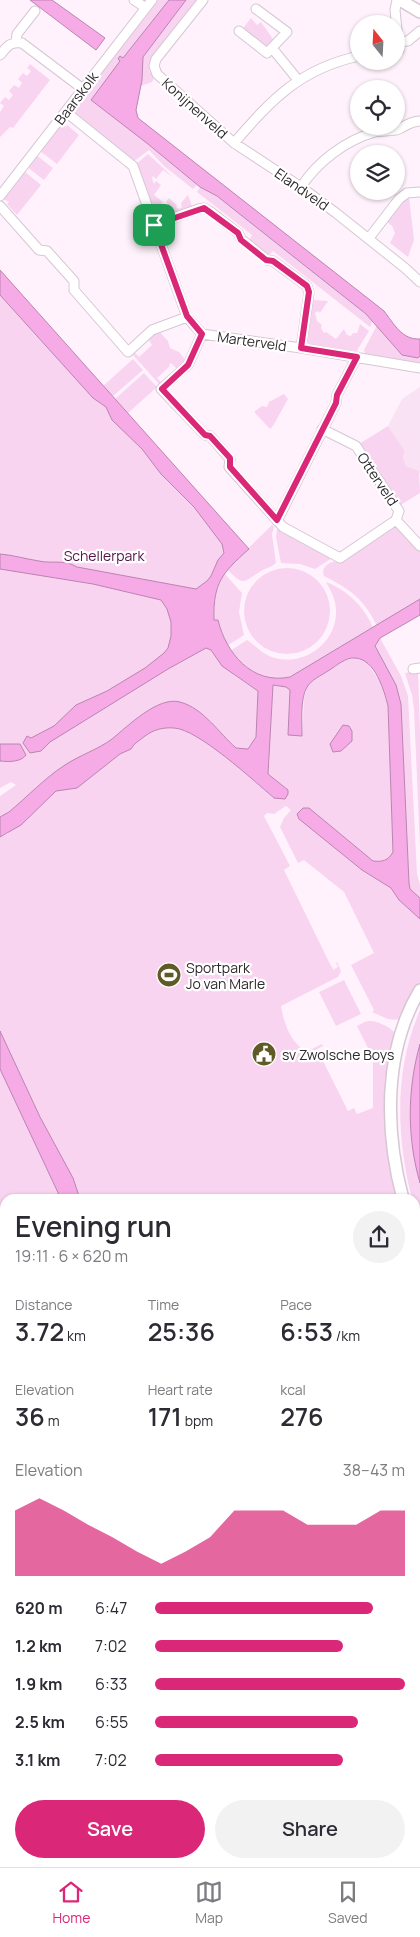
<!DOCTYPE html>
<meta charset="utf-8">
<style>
:root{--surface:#fff;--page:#f2f2f3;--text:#2b2b33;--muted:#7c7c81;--line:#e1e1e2;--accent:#db2777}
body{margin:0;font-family:Manrope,sans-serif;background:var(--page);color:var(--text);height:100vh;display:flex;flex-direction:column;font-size:19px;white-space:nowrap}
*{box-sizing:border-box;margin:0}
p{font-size:16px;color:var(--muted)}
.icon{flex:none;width:28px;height:28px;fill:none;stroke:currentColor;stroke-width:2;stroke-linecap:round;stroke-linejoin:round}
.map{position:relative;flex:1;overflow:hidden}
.drawer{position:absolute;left:0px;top:1194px;width:420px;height:674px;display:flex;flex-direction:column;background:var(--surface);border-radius:15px 15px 0 0;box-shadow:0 1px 4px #0004}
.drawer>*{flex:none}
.needle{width:32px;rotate:342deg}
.controls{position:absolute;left:350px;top:15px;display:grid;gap:10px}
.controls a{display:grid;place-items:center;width:55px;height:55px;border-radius:50%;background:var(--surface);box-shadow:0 1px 4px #0004;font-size:25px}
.pin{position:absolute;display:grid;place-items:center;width:42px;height:42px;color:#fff;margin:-21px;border-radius:10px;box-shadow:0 2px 8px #0006}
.round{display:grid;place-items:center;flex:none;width:52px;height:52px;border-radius:26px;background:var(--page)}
.head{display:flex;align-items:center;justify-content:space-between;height:85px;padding:0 15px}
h1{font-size:28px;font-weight:600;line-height:38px}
.figures{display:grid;grid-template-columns:repeat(3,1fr);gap:8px;height:85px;padding:5px 15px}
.figures div{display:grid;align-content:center}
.figures b{font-size:25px;font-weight:600}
.figures small{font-size:14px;font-weight:400}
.figures p{font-size:14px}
.chart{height:140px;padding:10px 15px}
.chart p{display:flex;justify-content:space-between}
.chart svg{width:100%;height:90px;margin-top:5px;fill:var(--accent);opacity:.7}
.action{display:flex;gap:10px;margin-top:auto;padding:10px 15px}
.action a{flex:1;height:58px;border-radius:30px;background:var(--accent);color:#fff;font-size:20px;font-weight:600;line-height:58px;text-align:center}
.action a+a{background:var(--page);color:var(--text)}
ul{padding:0 15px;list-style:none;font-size:16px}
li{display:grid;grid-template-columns:80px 60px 1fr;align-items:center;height:38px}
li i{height:12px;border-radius:6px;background:var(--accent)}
.tabs{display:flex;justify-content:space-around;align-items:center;height:70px;border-top:1px solid var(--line);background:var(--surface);font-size:14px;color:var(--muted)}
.tabs a{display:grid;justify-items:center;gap:2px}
.tabs .on{color:var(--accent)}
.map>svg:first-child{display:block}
</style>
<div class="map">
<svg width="420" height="1867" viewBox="0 0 420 1867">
<rect width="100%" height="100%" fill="#fff2fc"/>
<path fill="#f8e2f3" d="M420 387V474L418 471 406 466 403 457 405 451 388 426 402 399Z"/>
<path fill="#f9d4f0" d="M158 0H169L123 58 120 56C121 68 99 90 91 100L148 144 197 185 193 189 164 166 149 150 133 162 74 114 75 106Z
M186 0H197L152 57 149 70 154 78 152 82 141 86 143 57Z
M251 18 257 25 261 22 273 39 266 49 245 32 244 27Z
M30 64 50 80 13 128 10 127 0 137V112L4 106 0 103 5 97 9 100 13 95 9 91 14 85 19 88 22 83 18 79 23 73 27 76 31 71 27 68Z
M63 122 65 123 64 125 66 127 67 125 79 135 57 164 40 151Z
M148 154 174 178 163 170 156 179 153 176 152 178 154 184 156 181 161 185 154 195 163 202 160 205 165 207 168 204 166 202 169 198 177 205 176 207 179 209 182 207 181 203 188 195 192 206 160 218 155 216 135 165Z
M36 155 53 168 44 180 27 167Z
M24 171 41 185 17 215 7 204 9 202 3 199Z
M200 187 217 196 251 223 373 320 370 327 273 251 268 256 249 241 252 235 197 192Z
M409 197 414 240 408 257 390 243 395 233 392 226 387 222 403 201Z
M0 279 237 547 199 599 235 676 258 691 256 737 248 749 236 748C220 733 205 712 185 704L60 790C70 790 80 787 86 779L120 754 131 749C134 743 139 741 145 736 153 730 163 727 174 728 198 729 254 781 273 798L288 790 268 774 273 685 287 687 290 690 288 735 302 736 304 698 308 684 344 661 355 658 366 661 380 682 388 706 393 852C388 861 382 862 373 861L309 808 299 819 362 870 391 888 399 900 420 919V984L402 1017C393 1024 382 1016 372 1012L374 1010 351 965 374 953 344 892 304 860 298 863 280 827 284 818 291 810 286 806 274 814 267 813 264 816 290 866 284 870 330 964 335 972 334 969 338 967 336 963 337 962 341 971 338 977 281 1006C284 1024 290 1041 306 1052L322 1044 323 1046 317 1049 348 1111 354 1108 357 1114 373 1108V1058L357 1026C361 1024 365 1021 369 1021 377 1020 392 1028 396 1034L389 1069 399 1199H80L73 1178 40 1117 0 1031V837L8 834 28 796 9 812 0 817V796L16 785 11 782 0 788Z
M313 300 328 301 320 313 318 311 315 313 317 321 322 325 321 328 324 333 326 332 336 339 344 329 347 335 351 336 353 333H357L360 324 369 331 356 352 308 344 307 340Z
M377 325 396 349 418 358 420 356V364L366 356 364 350Z
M159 331 168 341 170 348 179 352 186 361 177 369 171 363 169 365 170 366 157 378 162 383 160 385 132 354 134 352 139 357 152 345 148 339Z
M133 359 143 370 113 396 103 386Z
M144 373 157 387 128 413 115 399Z
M284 394 288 399 273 426 270 429 255 413V411L262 406 267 407 269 402Z
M388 426 405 451 403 457 406 466 419 471 420 493 399 506 379 474 381 473 359 444Z
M272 525 274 527 272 534 276 563C272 567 266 568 261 571 243 582 244 587 227 569Z
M392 527H397L416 548 420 549V599L377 626C364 599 350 589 324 576 320 566 331 561 339 561Z
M277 529 332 558 315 569 300 564 281 563 276 537Z
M244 611a43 43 0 1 1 86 0a43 43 0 1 1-86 0Z
M224 573 242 593 239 612 244 635 227 646 218 620H214L215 595Z
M326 582C347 590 365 607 373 628L295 675C269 686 247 670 230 651L247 640C256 646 263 655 275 658 305 666 337 642 336 611 336 600 331 591 326 582Z
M380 638 401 676 408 696 417 874 420 885V898L410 889 409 883 401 705 396 685 375 646Z
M418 671 420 733V848L414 709 412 695 405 673Z
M344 980 361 1014 336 1026 319 992Z
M420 1010V1044L413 1074 410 1105 411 1141 420 1183V1208L416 1212 415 1199H412C396 1136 394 1070 420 1010Z
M0 1069 61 1199H5V1355L0 1357Z
M5 1444V1862L164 1863 154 1867H0V1446Z
M420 1755V1828L415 1816V1759Z
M415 1834 420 1845V1867H175L185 1862H415Z"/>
<path fill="#f6abe7" stroke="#ba84b0" d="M30 0H52L105 38 96 50Z
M169 0H186L143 57 142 80 136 110 138 118 384 311C394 324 402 340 420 339V356L418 358 402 355 366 314 251 223 217 196 200 187 148 144 91 100 120 61 118 59 120 56 123 58Z
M0 270 249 549C222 573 213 583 214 620H218C226 653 252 685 290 677L420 599V615L380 638 375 646 396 685 401 704 409 883 410 889 420 898V919L399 900 391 888 362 870 299 819 297 814 303 808H309L373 861C382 862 388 861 393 852L388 706C384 690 375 659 355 658 346 657 336 666 328 671 322 675 311 680 307 687 300 698 302 723 302 736L288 735 290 690 286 687 273 685 268 774 288 790V794L285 799 274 798C254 781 198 729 174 728 163 727 153 730 145 736 139 741 134 743 131 749L120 754 77 788 56 791 21 825 0 837V817L9 812C27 797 46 777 65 765 78 756 99 749 112 739 128 726 158 696 180 702 203 708 219 733 236 748L248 749 256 737 258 691 222 666 211 650 206 648 168 669 50 742 41 751 30 753 23 743 27 736 31 738 54 726 76 705 107 691 145 668 164 653 168 648 171 636V622L167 609 161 600 93 584 0 569V554C13 555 26 559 39 561 52 564 64 559 77 567L196 589 207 581 211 576 218 560 224 553 222 544 194 507 161 474 142 449 112 420 106 407 93 398 0 295Z
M343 725 349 726 352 731V741L341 751 333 752 330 744Z
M0 744H20L26 755C21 762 9 762 0 761Z
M0 1031 40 1117 73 1178 80 1199H61L0 1069Z
M420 1044V1183C407 1138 407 1090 420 1044Z"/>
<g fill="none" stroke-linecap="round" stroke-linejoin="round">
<defs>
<path id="minor" d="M134 0 146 8
M203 0 156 59 154 66 157 74 234 143 301 187 336 213 405 268 420 282
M239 31 267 53 287 32 256 9
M16 42 17 34 35 11
M399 42 408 41 420 31
M272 48 298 80
M396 51 399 50 395 10 397 0
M0 55C7 47 10 41 22 43L83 89
M66 112 133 166 187 317 202 334 301 348 420 368
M234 143C272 99 300 69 359 56
M301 187C317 162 346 140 375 132 383 130 392 132 399 129 408 125 408 122 420 121
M0 196 152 0
M0 206 39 250 47 251 74 281V290L128 352 152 330 187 317
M154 225 199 209 204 208 211 212 238 233 241 239 267 260 273 261 307 286 309 293 301 348
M369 238 399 199 407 193 420 192
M202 334 188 365 161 389 205 435 210 436 230 459 229 467 283 527 340 558 396 520 399 511 356 446 322 429
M396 520 420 546
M277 521 336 403 337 395 357 357
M413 669 420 668
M415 1291 420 1288
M415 1395 420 1392
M415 1506 420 1503
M415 1577 420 1585
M415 1719 420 1717"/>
<path id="tertiary" d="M400 0 420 12
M403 1199C385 1132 383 1051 420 990
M415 1237 420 1250"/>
</defs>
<use href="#minor" stroke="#d6c7d3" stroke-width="11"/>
<use href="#tertiary" stroke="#d6c7d3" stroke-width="14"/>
<use href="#minor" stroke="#fff" stroke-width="9"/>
<use href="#tertiary" stroke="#fff" stroke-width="11"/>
</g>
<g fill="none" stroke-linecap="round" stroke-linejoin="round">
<defs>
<path id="route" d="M204 208 238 233 241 240 266 260 273 261 307 286 309 292 301 348 357 357 337 395 336 403 277 520 230 467V458L210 436 205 435 162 389 188 365 202 334 187 316 154 225Z"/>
</defs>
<use href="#route" stroke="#fff" stroke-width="10"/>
<use href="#route" stroke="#db2777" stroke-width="6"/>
</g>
<defs>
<symbol id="stadium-disc" viewBox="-11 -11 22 22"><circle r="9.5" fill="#5f5a26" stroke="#fff"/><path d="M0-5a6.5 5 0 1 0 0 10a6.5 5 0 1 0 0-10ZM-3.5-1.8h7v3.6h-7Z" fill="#fff"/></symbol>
<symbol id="civic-disc" viewBox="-11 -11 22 22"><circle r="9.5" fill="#5f5a26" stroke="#fff"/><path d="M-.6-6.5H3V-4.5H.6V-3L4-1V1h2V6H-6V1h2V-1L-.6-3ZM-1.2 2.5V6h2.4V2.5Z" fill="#fff"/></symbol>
</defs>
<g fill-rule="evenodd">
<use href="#stadium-disc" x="155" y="961" width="28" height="28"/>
<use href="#civic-disc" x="250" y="1040" width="28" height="28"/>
</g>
<g text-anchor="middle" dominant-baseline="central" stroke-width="4.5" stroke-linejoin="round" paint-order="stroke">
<g font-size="14" fill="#2f292e" stroke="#fff">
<text transform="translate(76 98) rotate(-53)">Baarskolk</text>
<text transform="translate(195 108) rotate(42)">Konijnenveld</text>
<text transform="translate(302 189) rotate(35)">Elandveld</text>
<text transform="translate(252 341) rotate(8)">Marterveld</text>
<text transform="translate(378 479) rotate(56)">Otterveld</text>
</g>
<g font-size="14" fill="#53124b" stroke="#fff">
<text x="104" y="555">Schellerpark</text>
</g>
<g font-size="14" fill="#2f292e" stroke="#fff" text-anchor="start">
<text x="186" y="967">Sportpark<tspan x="186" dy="16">Jo van Marle</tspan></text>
<text x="282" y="1054">sv Zwolsche Boys</text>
</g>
</g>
</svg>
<div class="controls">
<a><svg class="needle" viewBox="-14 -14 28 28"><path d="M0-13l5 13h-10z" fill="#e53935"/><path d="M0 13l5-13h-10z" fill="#7c7c81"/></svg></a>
<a><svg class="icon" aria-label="locate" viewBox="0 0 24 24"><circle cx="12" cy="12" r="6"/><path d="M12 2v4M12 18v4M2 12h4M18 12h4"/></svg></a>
<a><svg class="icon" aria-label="layers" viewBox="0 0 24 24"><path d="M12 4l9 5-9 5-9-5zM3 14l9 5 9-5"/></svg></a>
</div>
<div class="pin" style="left:154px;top:225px;background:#1e9e55"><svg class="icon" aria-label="arrive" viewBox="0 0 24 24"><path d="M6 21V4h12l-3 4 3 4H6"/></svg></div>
<section class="drawer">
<div class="head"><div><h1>Evening run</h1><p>19:11 · 6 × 620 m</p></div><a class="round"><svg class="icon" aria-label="share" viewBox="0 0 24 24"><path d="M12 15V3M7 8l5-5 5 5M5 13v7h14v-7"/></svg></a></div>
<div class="figures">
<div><p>Distance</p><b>3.72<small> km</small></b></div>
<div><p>Time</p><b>25:36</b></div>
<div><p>Pace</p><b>6:53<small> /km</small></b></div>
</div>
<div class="figures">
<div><p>Elevation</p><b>36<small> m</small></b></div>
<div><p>Heart rate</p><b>171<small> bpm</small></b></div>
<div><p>kcal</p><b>276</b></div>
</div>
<div class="chart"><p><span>Elevation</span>38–43 m</p>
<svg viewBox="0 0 160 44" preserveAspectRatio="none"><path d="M0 44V12L10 6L20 12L30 19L40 25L50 32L60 38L70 32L80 25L90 12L100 12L110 12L120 19L130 19L140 19L150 12L160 12V44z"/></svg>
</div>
<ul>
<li><b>620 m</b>6:47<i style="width:87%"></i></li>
<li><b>1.2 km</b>7:02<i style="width:75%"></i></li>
<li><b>1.9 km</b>6:33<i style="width:100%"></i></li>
<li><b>2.5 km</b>6:55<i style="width:81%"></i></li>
<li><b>3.1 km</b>7:02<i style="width:75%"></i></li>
</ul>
<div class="action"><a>Save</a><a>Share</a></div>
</section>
</div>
<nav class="tabs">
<a class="on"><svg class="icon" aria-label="home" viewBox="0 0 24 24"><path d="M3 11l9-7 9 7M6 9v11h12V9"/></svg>Home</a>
<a><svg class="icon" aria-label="map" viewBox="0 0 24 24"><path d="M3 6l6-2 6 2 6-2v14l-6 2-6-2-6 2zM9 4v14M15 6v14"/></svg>Map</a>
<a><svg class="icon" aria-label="saved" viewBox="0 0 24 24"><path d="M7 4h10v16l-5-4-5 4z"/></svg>Saved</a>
</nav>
